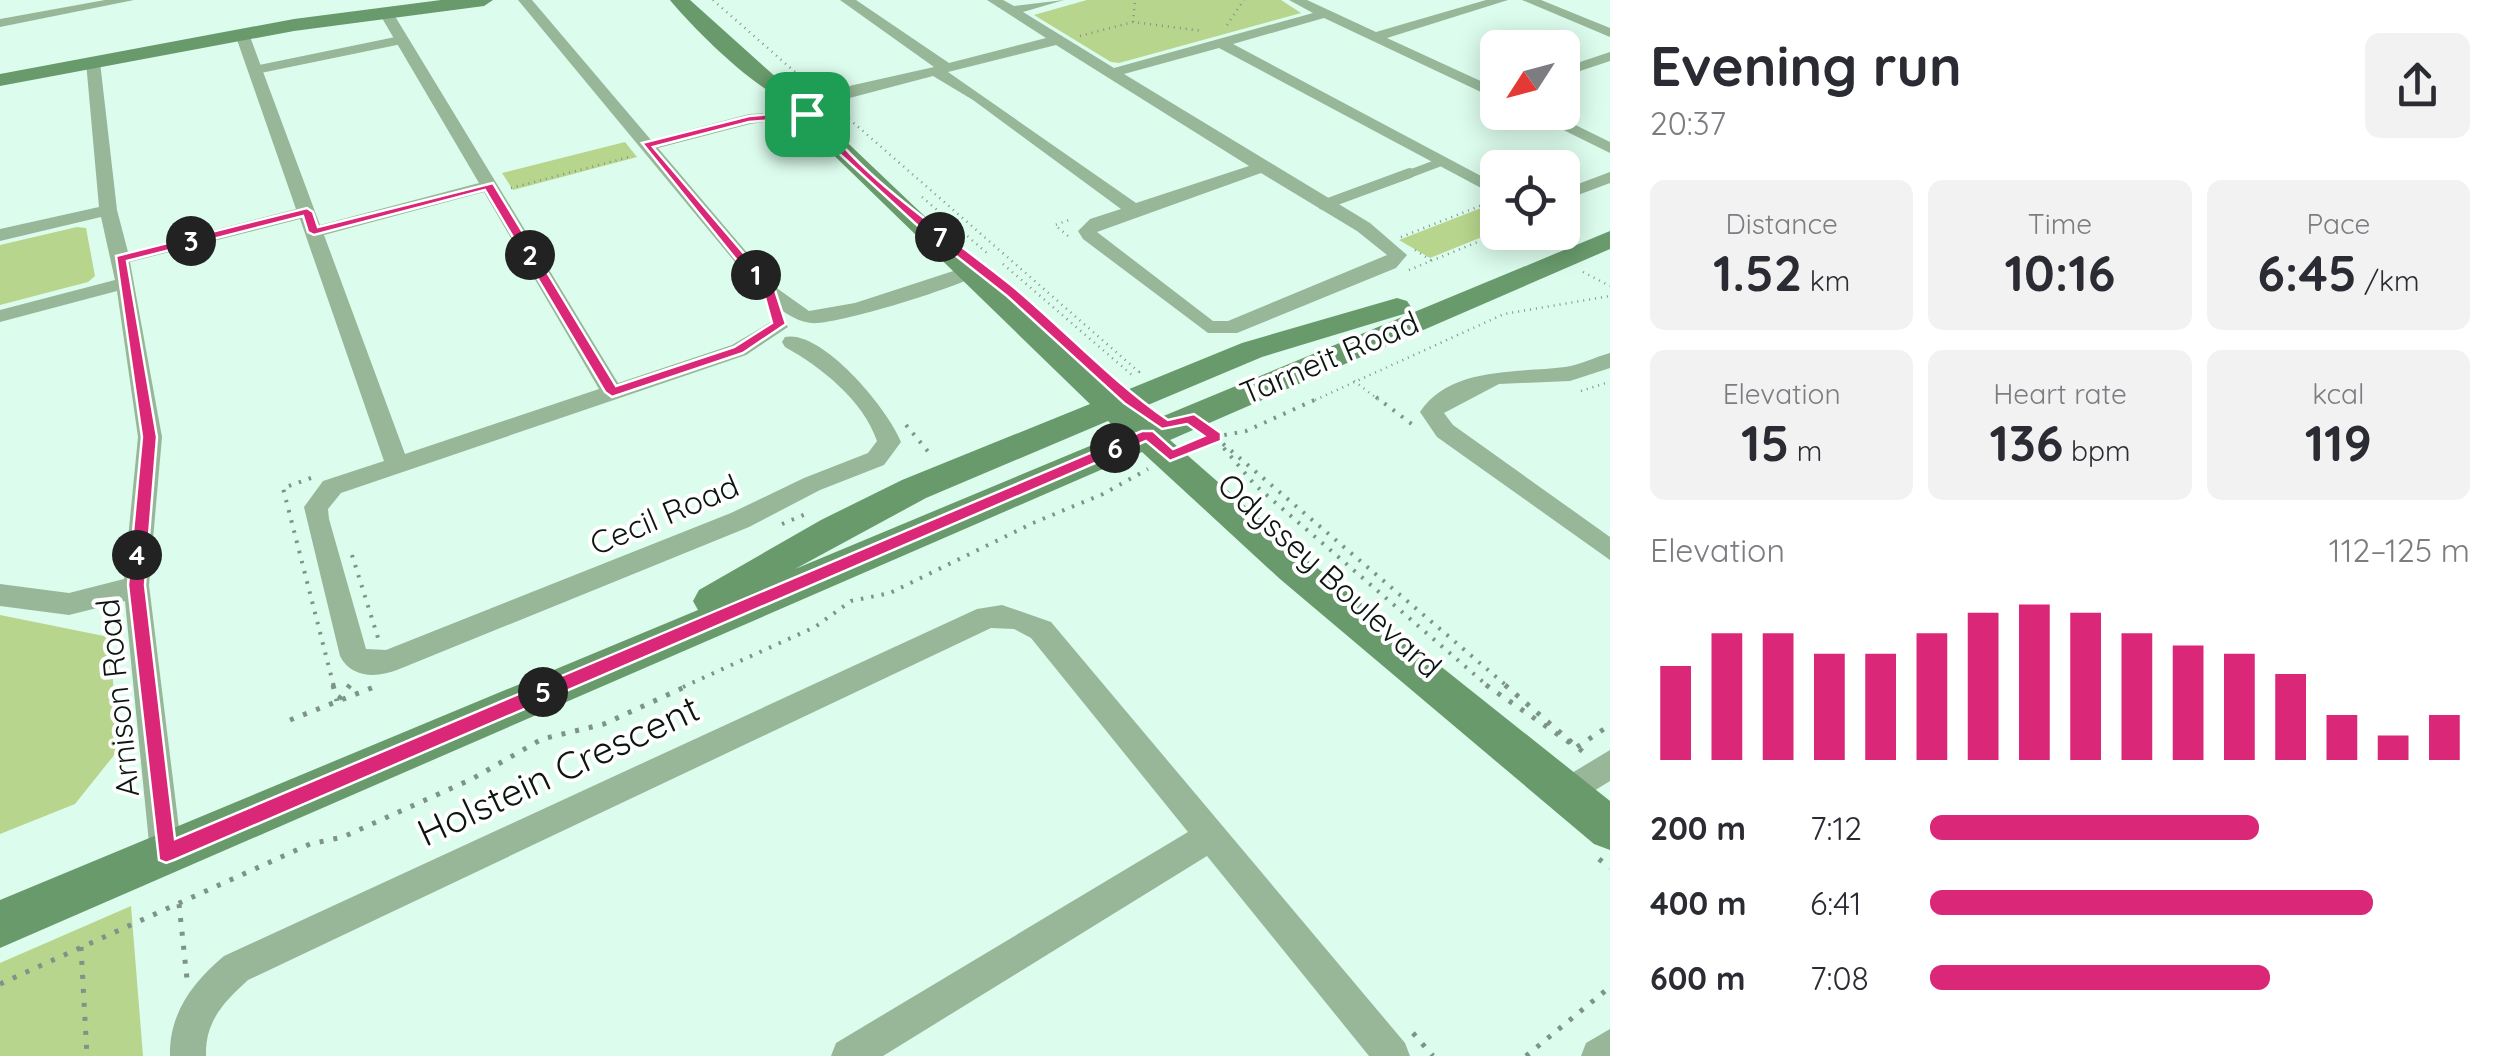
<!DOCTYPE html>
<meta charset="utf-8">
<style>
:root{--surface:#fff;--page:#f2f2f3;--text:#2b2b33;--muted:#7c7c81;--accent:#db2777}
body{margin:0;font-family:Quicksand,sans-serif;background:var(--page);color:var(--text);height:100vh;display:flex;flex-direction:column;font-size:38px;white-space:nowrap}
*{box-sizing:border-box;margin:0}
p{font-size:32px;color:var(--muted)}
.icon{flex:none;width:55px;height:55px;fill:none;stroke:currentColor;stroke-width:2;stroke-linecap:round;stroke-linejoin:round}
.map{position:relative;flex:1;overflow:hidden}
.details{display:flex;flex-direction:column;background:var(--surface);width:900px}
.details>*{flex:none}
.needle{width:65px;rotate:234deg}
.tools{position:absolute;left:1480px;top:30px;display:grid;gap:20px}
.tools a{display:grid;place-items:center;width:100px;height:100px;border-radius:15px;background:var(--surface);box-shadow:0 5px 25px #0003;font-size:50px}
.pin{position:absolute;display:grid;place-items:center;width:85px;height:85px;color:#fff;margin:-42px;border-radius:20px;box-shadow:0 5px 15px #0006}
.km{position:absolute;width:50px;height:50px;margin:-25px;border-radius:50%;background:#222;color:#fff;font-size:28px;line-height:50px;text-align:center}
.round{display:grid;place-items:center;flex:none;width:105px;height:105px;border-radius:15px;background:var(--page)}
.overview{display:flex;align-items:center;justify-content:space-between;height:170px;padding:0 40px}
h1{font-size:55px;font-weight:700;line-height:75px}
.figures{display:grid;grid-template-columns:repeat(3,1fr);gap:15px;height:170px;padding:10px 40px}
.figures div{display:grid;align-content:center;border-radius:15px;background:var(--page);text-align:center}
.figures b{font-size:50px;font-weight:700}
.figures small{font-size:28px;font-weight:400}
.figures p{font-size:28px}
.chart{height:280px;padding:20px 40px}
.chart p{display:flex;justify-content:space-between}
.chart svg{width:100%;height:180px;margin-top:10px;stroke:var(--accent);stroke-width:6}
ul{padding:0 40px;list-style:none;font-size:32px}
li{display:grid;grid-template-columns:160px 120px 1fr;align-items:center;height:75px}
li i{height:25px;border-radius:12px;background:var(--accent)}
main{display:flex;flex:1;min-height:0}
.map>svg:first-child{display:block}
</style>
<main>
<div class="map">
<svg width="1610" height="1056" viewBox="0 0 1610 1056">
<rect width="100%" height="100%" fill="#dcfced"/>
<path fill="#b7d58c" d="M1087 0H1281L1301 13 1119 63 1111 62 1034 15Z
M625 142 637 157 513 190 502 173Z
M1494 203 1497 205V231L1430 258 1399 240Z
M77 227 86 228 95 276 88 282 0 305V245Z
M0 615 109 637 119 749 75 804 0 834Z
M131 906 143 1056H0V963Z"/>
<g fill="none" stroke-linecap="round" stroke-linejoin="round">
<path stroke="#7e948a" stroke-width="2.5" stroke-dasharray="1 5" stroke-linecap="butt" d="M713 0 811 86
M1133 22 1135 0
M1227 25 1244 0
M1080 36 1133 22 1203 31
M840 111 1139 372 1136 373
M511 188 633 156
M922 197 987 253
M1068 236 1055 225 1072 219
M1401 237 1485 204
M1415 250 1432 261
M1003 264 1132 375
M1409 270 1502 232
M1583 272 1610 286
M1354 381 1379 400
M1581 391 1609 382
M1315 400 1504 314 1610 296"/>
<path stroke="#7e948a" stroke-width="4" stroke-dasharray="2.5 8" stroke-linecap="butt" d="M1376 397 1417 428
M906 425 931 455
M1214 437 1246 431 1321 397
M1215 437 1508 687
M1217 440 1255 485 1489 687
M1192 447 1215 437
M311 478 283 488 334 687
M782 524 806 514
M352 555 379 641
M348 687 352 683
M683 687 815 627 851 601 890 593 1033 523 1103 494 1148 469"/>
<path stroke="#7e948a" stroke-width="5" stroke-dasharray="4 10" stroke-linecap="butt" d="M333 685 337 701
M1486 685 1573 745
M1505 685 1583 752
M339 699 350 685
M290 720 374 687
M1577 747 1610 725
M1599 859 1610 868
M179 904 187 979
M81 947 87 1056
M0 984 310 844 343 837 472 779 542 739 604 724 689 685
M1413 1033 1433 1056
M1526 1056 1610 987"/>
<path stroke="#97b798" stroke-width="8" d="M255 70 401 40
M1404 176 1441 162"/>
<path stroke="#97b798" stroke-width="10" d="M1323 205 1410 173"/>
<path fill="#97b798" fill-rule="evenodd" d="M105 0H134L0 27V19Z
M518 0H532L651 140 749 114 791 112V118L750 124 658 148 778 289 809 311 855 303 981 262 991 268C974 283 835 326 811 323 793 321 779 308 764 297Z
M840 0H856L949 63 1046 38 987 0H1003L1014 6 1064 0 1023 12 1114 68 1313 13 1289 0H1307L1376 32 1486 0H1508L1387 38 1498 89V100L1324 18 1233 44 1498 185V197L1219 48 1124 74 1370 223 1407 255 1396 268 1237 333H1208L1083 239 1078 231 1090 219 1121 209 973 100 933 76 842 100 800 103V97L934 67ZM1056 45 1249 166 1136 203 948 72ZM1261 173 1357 231 1387 255 1228 321H1213L1097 232Z
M1522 0H1541L1610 28V37Z
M386 9 393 13 618 383 732 345 771 322H785L788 327 746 355 341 493 328 509 329 519 366 649 386 650 731 513 804 478 868 453 877 441C863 400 821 367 785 347L782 342 785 337C822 329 889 410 901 442L884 465 820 490 749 527 397 670C376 678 351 678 340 656L304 507 323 481 384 461 300 219 130 262 162 437 149 585 182 853 177 864 166 869 155 864 150 853 125 601 69 615 0 606V584L69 593 124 579 138 437 117 291 0 322V310L115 280 101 217 0 241V229L99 207 86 62 93 58 100 62 117 210 128 252 296 209 235 34 242 30 249 34 320 225 479 183 379 13ZM484 192 599 389 405 454 324 235Z
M1610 52V61L1562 77V68Z
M1527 112H1549L1610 142V153Z
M1610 172V183L1562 201V190Z
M1610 353V368L1570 381 1499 384 1444 413 1453 425 1610 537V560L1437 437 1420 412C1450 366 1519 373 1565 367 1580 365 1595 357 1610 353Z
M1002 605 1051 622 1405 1043 1410 1056H1369L1207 856 883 1056H831L836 1043 1188 832 1031 638 1014 629 991 628 248 980C224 1002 205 1021 206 1056H170C169 1013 193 982 224 956L977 609Z
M1610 750V781L1568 807 1557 802 1553 792 1557 782Z
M1610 1029V1056H1581L1586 1043Z"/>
<path fill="#699a6c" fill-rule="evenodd" d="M441 0H493L484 6 294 31 0 86V74L294 19Z
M670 0H690L778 79 806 98 803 103C773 110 689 24 670 0Z
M795 109 831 127 1042 328 1117 394 1242 343 1397 298 1407 301 1411 307 1407 313 1262 357 1136 410 1149 422 1610 231V249L1170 440 1306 559 1610 801V850L1594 844 1280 579 1142 452 0 948V900L698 610 693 601 699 590 821 520 902 480 1090 404 815 137 784 116ZM1108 421 1121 433 795 569 926 498Z"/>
</g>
<path fill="#db2777" stroke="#fff" stroke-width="2.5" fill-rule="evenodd" d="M815 110C857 177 954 238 1016 289 1067 332 1113 382 1168 420L1194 414 1221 433V441L1170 461 1146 441 174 860 166 863 159 860 128 585 142 437 116 256 307 208 313 212 318 227 493 183 616 386 734 347 772 323 764 294 642 143 749 116ZM809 117 819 135 918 226 1007 296 1124 403 1162 429 1187 424 1204 436 1173 449 1153 431H1142L175 839 145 585 157 437 127 261 303 216 308 232 314 235 485 190 605 392 612 397 743 353 786 324 775 290 653 147 749 122Z"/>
<g text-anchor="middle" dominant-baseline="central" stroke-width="8" stroke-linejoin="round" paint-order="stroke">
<g font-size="32" fill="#0b1611" stroke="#fff">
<text transform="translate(1329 357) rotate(-23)">Tarneit Road</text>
<text transform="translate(664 514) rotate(-23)">Cecil Road</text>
<text transform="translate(1330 575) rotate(42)">Odyssey Boulevard</text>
<text transform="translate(117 698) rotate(-96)">Arnison Road</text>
</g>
<g font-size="38" fill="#0b1611" stroke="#fff">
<text transform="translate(558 770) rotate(-25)">Holstein Crescent</text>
</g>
</g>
</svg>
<div class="tools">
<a><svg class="needle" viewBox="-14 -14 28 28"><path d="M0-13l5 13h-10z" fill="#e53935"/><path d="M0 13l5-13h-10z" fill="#7c7c81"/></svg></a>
<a><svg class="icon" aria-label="locate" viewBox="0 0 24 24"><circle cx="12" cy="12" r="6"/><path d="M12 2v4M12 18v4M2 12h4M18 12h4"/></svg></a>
</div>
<div class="pin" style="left:807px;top:114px;background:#1e9e55"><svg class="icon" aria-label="arrive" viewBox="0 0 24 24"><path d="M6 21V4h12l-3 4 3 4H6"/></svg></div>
<b class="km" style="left:756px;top:275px">1</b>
<b class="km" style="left:530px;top:255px">2</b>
<b class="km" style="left:191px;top:241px">3</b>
<b class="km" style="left:137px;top:555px">4</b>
<b class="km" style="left:543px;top:692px">5</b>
<b class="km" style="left:1115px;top:448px">6</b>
<b class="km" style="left:940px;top:237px">7</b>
</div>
<section class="details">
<div class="overview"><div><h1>Evening run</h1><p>20:37</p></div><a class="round"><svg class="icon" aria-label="share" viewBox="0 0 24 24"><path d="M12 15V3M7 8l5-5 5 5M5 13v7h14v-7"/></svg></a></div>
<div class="figures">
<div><p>Distance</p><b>1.52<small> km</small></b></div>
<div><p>Time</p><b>10:16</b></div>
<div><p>Pace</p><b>6:45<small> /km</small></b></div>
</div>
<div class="figures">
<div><p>Elevation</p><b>15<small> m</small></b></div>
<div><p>Heart rate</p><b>136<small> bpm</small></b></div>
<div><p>kcal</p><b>119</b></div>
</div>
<div class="chart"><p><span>Elevation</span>112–125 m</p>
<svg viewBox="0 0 160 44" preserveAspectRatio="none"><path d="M5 44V21M15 44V13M25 44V13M35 44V18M45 44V18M55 44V13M65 44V8M75 44V6M85 44V8M95 44V13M105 44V16M115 44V18M125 44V23M135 44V33M145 44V38M155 44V33"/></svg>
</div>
<ul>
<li><b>200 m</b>7:12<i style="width:61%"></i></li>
<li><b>400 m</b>6:41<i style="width:82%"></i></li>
<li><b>600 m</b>7:08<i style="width:63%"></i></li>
</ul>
</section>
</main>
